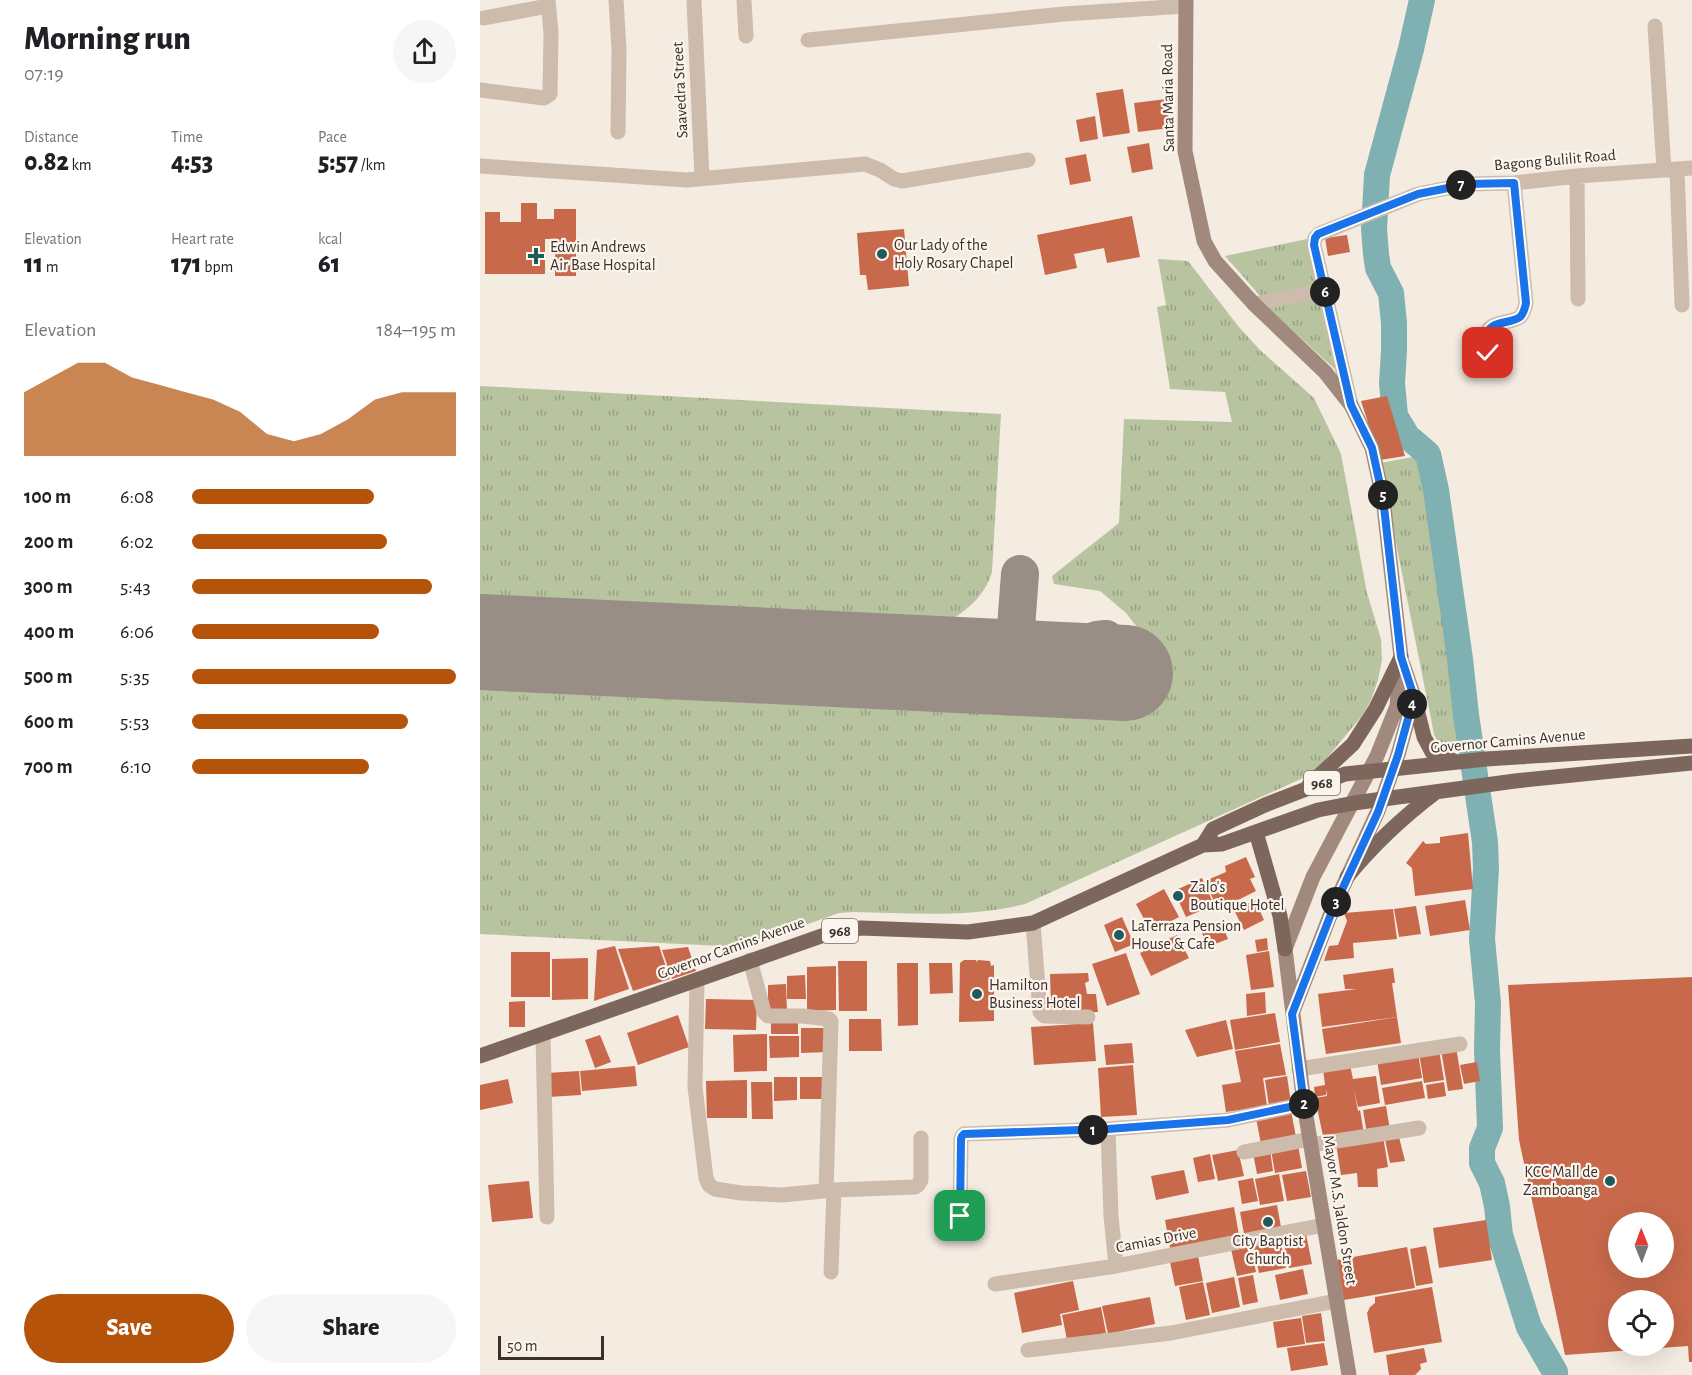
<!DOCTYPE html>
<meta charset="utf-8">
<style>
:root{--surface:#fff;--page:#f6f6f6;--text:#202124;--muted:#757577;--accent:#b45309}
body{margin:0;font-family:"Alegreya Sans",sans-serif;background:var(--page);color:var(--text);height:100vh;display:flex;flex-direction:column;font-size:22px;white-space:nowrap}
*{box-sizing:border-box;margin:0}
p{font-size:20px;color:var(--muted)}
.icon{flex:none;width:33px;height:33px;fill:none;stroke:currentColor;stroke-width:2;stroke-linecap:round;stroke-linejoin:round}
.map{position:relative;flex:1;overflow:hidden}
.side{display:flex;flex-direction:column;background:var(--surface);width:480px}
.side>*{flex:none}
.needle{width:39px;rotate:359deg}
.tools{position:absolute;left:1128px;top:1212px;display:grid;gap:12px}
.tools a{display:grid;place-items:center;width:66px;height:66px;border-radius:50%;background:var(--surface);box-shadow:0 6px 24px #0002;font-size:30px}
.scale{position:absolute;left:18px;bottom:15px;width:106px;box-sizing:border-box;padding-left:6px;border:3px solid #3b302b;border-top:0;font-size:16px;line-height:21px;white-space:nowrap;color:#3b302b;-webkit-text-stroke:4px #fbf5ee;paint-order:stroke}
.pin{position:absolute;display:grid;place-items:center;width:51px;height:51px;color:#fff;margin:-26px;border-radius:12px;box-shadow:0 3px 9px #0006}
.km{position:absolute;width:30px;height:30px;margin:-15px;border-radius:50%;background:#222;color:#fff;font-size:16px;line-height:30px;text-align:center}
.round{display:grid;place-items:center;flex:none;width:63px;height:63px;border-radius:32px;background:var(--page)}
.headline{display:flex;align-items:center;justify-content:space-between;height:102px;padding:0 24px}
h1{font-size:33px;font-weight:800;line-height:45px}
.metrics{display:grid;grid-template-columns:repeat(3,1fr);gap:9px;height:102px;padding:6px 24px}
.metrics div{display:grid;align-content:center}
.metrics b{font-size:26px;font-weight:800}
.metrics small{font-size:16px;font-weight:400}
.metrics p{font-size:16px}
.chart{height:168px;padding:12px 24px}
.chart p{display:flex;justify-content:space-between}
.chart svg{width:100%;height:108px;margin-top:6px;fill:var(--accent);opacity:.7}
.primary-button{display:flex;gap:12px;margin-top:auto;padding:12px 24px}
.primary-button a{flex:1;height:69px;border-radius:36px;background:var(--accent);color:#fff;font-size:24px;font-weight:800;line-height:69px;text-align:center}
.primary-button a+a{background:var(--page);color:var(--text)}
ul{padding:0 24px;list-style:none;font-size:20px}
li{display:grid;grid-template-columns:96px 72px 1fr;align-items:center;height:45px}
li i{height:15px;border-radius:8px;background:var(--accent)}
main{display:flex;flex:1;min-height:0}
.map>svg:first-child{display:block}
</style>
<main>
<section class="side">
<div class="headline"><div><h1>Morning run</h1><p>07:19</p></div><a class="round"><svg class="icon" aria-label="share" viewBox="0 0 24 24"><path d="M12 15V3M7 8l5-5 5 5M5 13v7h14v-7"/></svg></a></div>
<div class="metrics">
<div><p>Distance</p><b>0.82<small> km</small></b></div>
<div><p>Time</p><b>4:53</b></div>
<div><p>Pace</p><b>5:57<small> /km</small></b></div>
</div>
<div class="metrics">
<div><p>Elevation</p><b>11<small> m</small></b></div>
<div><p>Heart rate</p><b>171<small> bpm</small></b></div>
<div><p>kcal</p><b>61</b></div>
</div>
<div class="chart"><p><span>Elevation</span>184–195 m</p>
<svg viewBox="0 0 160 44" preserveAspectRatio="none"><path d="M0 44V18L10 12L20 6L30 6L40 12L50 15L60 18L70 21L80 26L90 35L100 38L110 35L120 29L130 21L140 18L150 18L160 18V44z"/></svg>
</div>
<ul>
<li><b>100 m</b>6:08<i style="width:69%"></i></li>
<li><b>200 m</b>6:02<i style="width:74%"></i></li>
<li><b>300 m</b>5:43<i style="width:91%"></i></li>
<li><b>400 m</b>6:06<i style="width:71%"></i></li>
<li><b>500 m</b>5:35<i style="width:100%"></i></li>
<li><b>600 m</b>5:53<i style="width:82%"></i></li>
<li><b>700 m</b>6:10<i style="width:67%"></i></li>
</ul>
<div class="primary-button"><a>Save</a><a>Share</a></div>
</section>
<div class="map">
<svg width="1212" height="1375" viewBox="0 0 1212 1375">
<defs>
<pattern id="grass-tufts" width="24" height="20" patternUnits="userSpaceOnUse" patternTransform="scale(1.5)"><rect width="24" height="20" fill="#b8c4a0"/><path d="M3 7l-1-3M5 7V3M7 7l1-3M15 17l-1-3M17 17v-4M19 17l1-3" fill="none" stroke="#97a083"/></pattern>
</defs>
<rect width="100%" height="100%" fill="#f4ebe1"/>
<path fill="url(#grass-tufts)" d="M827 239 840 286 782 298 745 256Z
M678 259 708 261 758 326 781 351 834 398 861 454 887 593 901 639 902 660 898 680 891 700 881 717 837 770 834 773 545 904C489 918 430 913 373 912L359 913 263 947 0 934V684L649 715 657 627 646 613 620 591 574 584 572 576 639 523 644 419 752 422 745 392 690 389 677 307 686 305Z
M842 295 858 372 786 306Z
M0 386 521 414 512 572C506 593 492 606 474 618L0 595Z
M944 455 984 742 961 745 957 740 954 734 900 463Z"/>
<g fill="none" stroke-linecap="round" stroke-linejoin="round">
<path stroke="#7fb0b2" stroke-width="26" d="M942 0 931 49 897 175 894 229 896 254 898 268 911 293 914 323V351L912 383 915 416 927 436 948 454 956 490 980 659 986 715 1005 842 1006 868 1002 939 1008 1003 1007 1050 1010 1128 1002 1148V1163L1012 1183 1017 1206 1020 1235 1049 1327 1075 1372V1375"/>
<path stroke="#988e86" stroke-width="38" d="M533 668 540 574
M544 669 617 640 626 639C639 652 632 685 615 693 611 695 605 695 600 696L563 669"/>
<path stroke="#988e86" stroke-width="96" d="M0 642 645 673"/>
</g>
<path fill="#c8694b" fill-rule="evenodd" d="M643 89 650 133 623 137 616 93Z
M686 99 690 128 658 132 654 103Z
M615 116 618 139 600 142 596 120Z
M669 143 673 169 652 173 647 147Z
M606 154 611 181 590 185 585 158Z
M41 203H57V219H74V209H96V276H75V239H65V274H5V212H20V222H41Z
M652 216 660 257 627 263 624 248 594 254 597 268 565 275 557 235Z
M424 229 429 286 388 290 386 275H380L377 233Z
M867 235 870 252 848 256 845 238Z
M907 396 925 456 900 460 881 401Z
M988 833 993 889 935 896 932 868 926 863 943 841 946 844 960 843V837Z
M766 857 775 877 770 879 776 891 738 910 725 881 746 872 745 866Z
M722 878 734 905 706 917 694 891Z
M684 889 699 917 671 932 656 904Z
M775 900 784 920 764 930 754 910Z
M985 900 990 930 950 936 945 906Z
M936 906 941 934 919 937 914 909Z
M913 909 917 939 873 943 874 958 844 961 849 946 858 945 867 921 864 913Z
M642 917 654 944 635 952 624 925Z
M741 922 748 939 727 947 721 930Z
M697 935 709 958 671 976 660 953Z
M787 938 788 950 777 952 775 940Z
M135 946 149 989 114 1001 117 950Z
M179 946 190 979 153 991 138 949Z
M208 947 216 971 192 979 182 950Z
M789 951 794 987 771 990 766 955Z
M31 952H70V997H31Z
M646 953 660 994 627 1006 612 964Z
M108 958V999L72 1000V959Z
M484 960H496L497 962 498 960 510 961 511 966 514 965V1021L479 1022 480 963Z
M358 961H387V1011H359Z
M417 963H438V1025L418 1026Z
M449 963H472L473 993 450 994Z
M356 966V1010L327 1011V967Z
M913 968 915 983H912L917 1017 842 1027 838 994 877 989H865L863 975Z
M608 973 609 981 605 983 607 994H616L618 1012 576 1013 571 1007 570 974Z
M325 975 326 999H307V976Z
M1212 977V1362H1209L1208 1346 1085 1355 1039 1140 1028 985ZM1138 1222H1184V1268H1138ZM1138 1300H1184V1346H1138Z
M306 984 307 1012H288V985Z
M785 992 786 1013 767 1016 766 994Z
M226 999 277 1000 276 1030 225 1029Z
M45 1001V1027H29V1002Z
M795 1013 800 1042 755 1050 750 1020Z
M198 1015 209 1047 158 1065 147 1033Z
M917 1017 921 1043 846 1054 842 1029Z
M291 1018H318V1034H291Z
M369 1019H401L402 1051H369Z
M746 1020 753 1049 717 1057 705 1030Z
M613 1023 616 1061 554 1065 551 1027Z
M321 1028H348V1052L321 1053Z
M287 1034V1071L254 1072 253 1035Z
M120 1035 131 1062 115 1068 105 1040Z
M289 1036H319V1057L290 1058Z
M652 1043 654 1063 626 1065 624 1045Z
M800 1044 806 1075 783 1078 787 1106 746 1112 742 1085 761 1082 755 1051Z
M976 1047 983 1089 968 1091 961 1050Z
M959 1050 964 1080 944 1083 939 1053Z
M938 1053 942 1078 901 1085 897 1060Z
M997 1062 1000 1081 984 1084 980 1065Z
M653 1065 657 1115 621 1117 618 1068Z
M870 1065 873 1079 896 1076 900 1103 878 1107 874 1091 878 1111 880 1110 884 1134 844 1141 835 1098 847 1096 846 1089V1095L835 1097 834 1087 845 1085 843 1069Z
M155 1066 157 1086 102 1091 100 1071Z
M99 1071 101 1095 68 1097 67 1073Z
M807 1076 811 1103 789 1106 785 1080Z
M294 1077H317V1100L294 1101Z
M320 1077H343V1099H320Z
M28 1079 33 1103 0 1110V1085Z
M267 1080V1118H227L226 1081Z
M942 1081 945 1098 905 1105 902 1088Z
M271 1082H292L293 1119H272Z
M964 1082 966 1096 948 1099 946 1085Z
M906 1106 910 1130 887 1134 883 1110Z
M811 1111 816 1137 781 1144 776 1118Z
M918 1133 925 1161 910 1163 904 1135Z
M903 1136 908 1167 897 1169 898 1187H878L877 1173 861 1175 856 1144Z
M818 1145 822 1168 795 1173 791 1150Z
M758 1150 764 1176 738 1181 732 1155Z
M790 1150 793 1171 777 1174 773 1153Z
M730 1154 735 1179 718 1182 713 1158Z
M704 1170 709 1193 676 1200 671 1176Z
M826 1171 831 1197 807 1201 802 1175Z
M799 1174 804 1201 780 1205 775 1179Z
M773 1178 778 1201 762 1204 758 1181Z
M49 1181 53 1218 12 1222 8 1185Z
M797 1205 801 1227 764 1234 760 1212Z
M754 1207 759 1235 690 1248 685 1220Z
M1006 1220 1012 1260 959 1268 953 1228Z
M826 1234 832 1264 809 1268 803 1239Z
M800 1239 806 1268 779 1273 773 1244Z
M770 1245 776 1272 757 1276 751 1249Z
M946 1246 953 1283 936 1286 930 1249Z
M927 1247 935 1288 864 1300 857 1260Z
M718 1256 723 1281 695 1286 690 1262Z
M823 1269 828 1294 800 1300 795 1275Z
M773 1275 778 1302 763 1305 758 1278Z
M754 1277 760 1307 732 1313 726 1283Z
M593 1281 599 1310 580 1314 582 1325 542 1333 534 1293Z
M723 1282 730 1315 706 1320 699 1287Z
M952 1287 962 1342 894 1353 887 1313 890 1307 895 1303V1297Z
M670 1297 675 1324 628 1334 622 1306Z
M621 1307 626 1333 587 1340 582 1315Z
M841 1313 845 1341 826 1343 822 1316Z
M821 1318 825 1344 797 1348 793 1322Z
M844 1343 848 1365 811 1371 807 1348Z
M944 1348 947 1362 940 1364 941 1369 935 1375H909L906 1355Z"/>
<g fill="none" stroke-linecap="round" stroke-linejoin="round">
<path stroke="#cdbbac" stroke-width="15" d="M136 0 139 49 138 132
M214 0 222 178
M264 0 266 36
M4 18 68 6
M1175 26 1184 170
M328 40 584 14 705 6
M0 90 64 98 70 94 71 33 68 0
M0 166 207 180 385 164 400 170 414 179 422 181 548 160
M1197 170 1202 305
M1097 176 1098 299
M774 304 844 290
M1008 353C1007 349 1006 343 1006 339 1006 319 1029 325 1040 317 1044 313 1045 308 1046 303L1034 183
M871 405 834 245 835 238 839 234 938 194 988 184 1034 183 1097 176 1212 168
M553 923 560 1012 564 1016 608 1017
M270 960 284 1012 288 1016H323L349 1019 351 1021 346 1191
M217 980 215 1087 226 1178 229 1185 235 1189 261 1193 302 1195 354 1190 435 1187 438 1185 441 1180V1138
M63 1034 67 1217
M819 1069 980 1044
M628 1129 631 1216 636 1266
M831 1145 939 1128
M764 1152 830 1139
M480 1216 481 1139 482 1136 484 1134 628 1129 748 1120 824 1104
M351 1272 354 1190
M515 1284 636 1266 844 1225
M548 1350 691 1333 856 1301"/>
<path stroke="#a18a7d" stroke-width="15" d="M706 0 705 151 724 241 735 261 774 304 845 372 871 405 892 448 903 498 921 657 917 706 897 756 833 877 805 949 824 1104 869 1375
M813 1011 853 908 898 811 918 755 934 697 923 664"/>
<path stroke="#7d675c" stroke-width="15" d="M934 697 944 737 952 752 974 761
M829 785 873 744 896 708 921 657
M776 832 800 916 805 949
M723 845 733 829 785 805 865 774 1006 759 1212 746
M867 877C893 845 923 817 956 792
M0 1056 350 933 381 928 488 932 553 923 723 845 742 844 838 810 874 803 1035 781 1212 763"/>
</g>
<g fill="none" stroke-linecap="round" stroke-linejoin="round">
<defs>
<path id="route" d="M480 1216 481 1139 482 1136 484 1134 628 1129 748 1120 824 1104 812 1014 853 909 898 812 918 755 934 697 921 657 903 498 892 448 871 405 834 245 835 238 838 234 938 194 988 184 1034 183 1046 303C1045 308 1044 313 1040 317 1029 325 1007 319 1006 339 1006 343 1007 349 1008 353"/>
</defs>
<use href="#route" stroke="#fff" stroke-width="12"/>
<use href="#route" stroke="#1a73e8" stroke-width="8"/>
</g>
<g fill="#1f5a5e" stroke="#fbf5ee" stroke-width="2">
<circle cx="402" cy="254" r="6"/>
<path d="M53 247h6v6h6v6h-6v6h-6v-6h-6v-6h6z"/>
<circle cx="698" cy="896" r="6"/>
<circle cx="639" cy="935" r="6"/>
<circle cx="497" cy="994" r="6"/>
<circle cx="1130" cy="1181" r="6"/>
<circle cx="788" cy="1222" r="6"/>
</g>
<g text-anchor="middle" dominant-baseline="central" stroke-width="4.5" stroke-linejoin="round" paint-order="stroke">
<g fill="#fbf5ee" stroke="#756b66" stroke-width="1.5">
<rect x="824" y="771" width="36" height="24" rx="4.5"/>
<rect x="342" y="919" width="36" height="24" rx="4.5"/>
</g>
<g font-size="15" font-weight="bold" fill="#3b302b">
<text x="842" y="783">968</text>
<text x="360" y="931">968</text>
</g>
<g font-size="16" fill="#3b302b" stroke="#fbf5ee">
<text transform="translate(200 90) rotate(-93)">Saavedra Street</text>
<text transform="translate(688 98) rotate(-91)">Santa Maria Road</text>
<text transform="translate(1075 160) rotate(-5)">Bagong Bulilit Road</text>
<text transform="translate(1028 741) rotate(-5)">Governor Camins Avenue</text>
<text transform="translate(251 948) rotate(-20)">Governor Camins Avenue</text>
<text transform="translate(860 1210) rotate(81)">Mayor M.S. Jaldon Street</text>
<text transform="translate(676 1240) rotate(-11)">Camias Drive</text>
</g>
<g font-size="16" fill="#3b302b" stroke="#fbf5ee" text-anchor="start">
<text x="414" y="245">Our Lady of the<tspan x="414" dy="18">Holy Rosary Chapel</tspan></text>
<text x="70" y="247">Edwin Andrews<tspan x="70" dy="18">Air Base Hospital</tspan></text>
<text x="710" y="887">Zalo's<tspan x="710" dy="18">Boutique Hotel</tspan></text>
<text x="651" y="926">LaTerraza Pension<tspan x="651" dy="18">House &amp; Cafe</tspan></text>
<text x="509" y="985">Hamilton<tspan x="509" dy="18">Business Hotel</tspan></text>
<text x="1118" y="1172" text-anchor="end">KCC Mall de<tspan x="1118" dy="18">Zamboanga</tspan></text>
<text x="788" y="1241" text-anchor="middle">City Baptist<tspan x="788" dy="18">Church</tspan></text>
</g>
</g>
</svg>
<div class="tools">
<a><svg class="needle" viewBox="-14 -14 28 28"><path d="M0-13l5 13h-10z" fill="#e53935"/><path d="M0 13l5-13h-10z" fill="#757577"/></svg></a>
<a><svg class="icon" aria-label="locate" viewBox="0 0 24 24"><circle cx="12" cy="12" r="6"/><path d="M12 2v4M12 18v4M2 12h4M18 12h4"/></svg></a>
</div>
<div class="scale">50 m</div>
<div class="pin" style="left:480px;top:1216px;background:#1e9e55"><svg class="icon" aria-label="arrive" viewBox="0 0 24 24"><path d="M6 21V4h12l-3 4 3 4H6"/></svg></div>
<div class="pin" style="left:1008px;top:353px;background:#d93025"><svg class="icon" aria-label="check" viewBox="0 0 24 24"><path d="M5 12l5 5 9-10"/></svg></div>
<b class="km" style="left:613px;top:1130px">1</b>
<b class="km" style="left:824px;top:1104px">2</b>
<b class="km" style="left:856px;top:902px">3</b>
<b class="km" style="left:932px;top:704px">4</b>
<b class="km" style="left:903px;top:495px">5</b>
<b class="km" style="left:845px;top:292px">6</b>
<b class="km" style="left:981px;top:185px">7</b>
</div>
</main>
